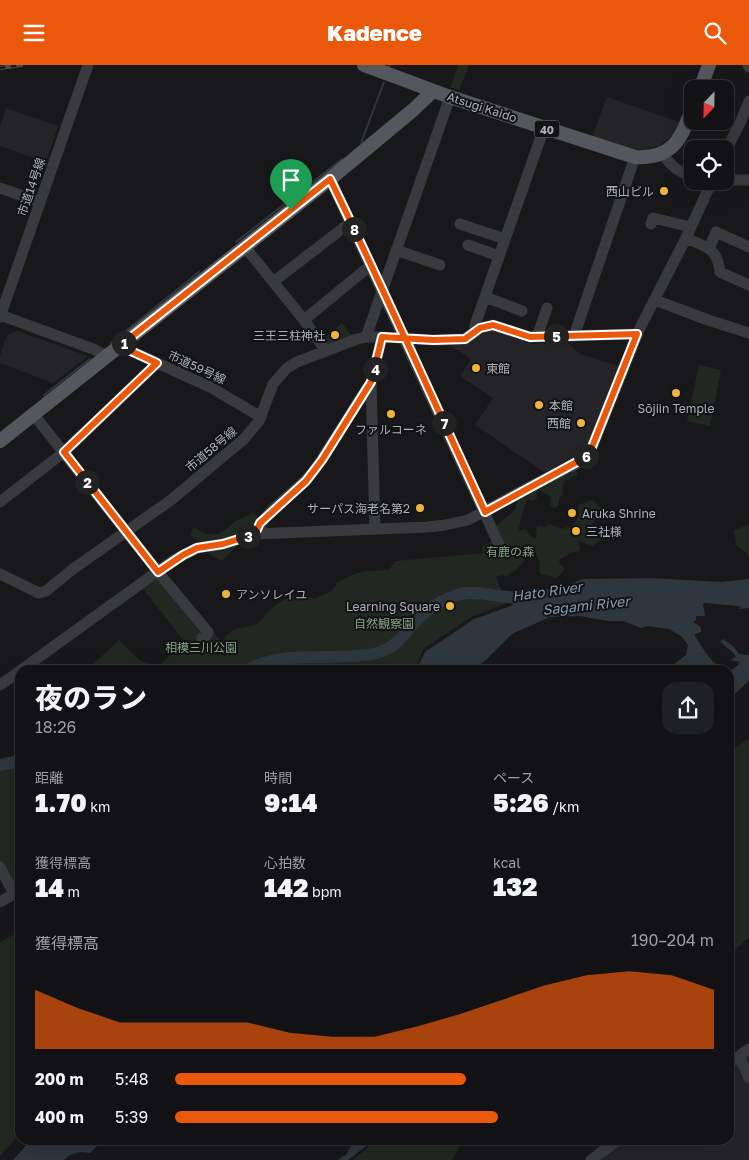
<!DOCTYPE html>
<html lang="ja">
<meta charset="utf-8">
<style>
:root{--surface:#121214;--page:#1f2022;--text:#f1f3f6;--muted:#9c9ea0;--line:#313234;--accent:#ea580c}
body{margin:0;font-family:"Golos Text","Noto Sans JP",sans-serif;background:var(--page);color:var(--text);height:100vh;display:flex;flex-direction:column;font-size:19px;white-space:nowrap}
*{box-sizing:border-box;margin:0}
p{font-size:16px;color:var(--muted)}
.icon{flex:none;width:28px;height:28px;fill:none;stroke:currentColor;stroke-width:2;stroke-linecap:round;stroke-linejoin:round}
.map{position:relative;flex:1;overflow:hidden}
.panel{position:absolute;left:15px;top:600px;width:719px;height:480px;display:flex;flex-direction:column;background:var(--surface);border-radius:15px;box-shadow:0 5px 20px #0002,0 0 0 1px var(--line)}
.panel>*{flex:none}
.needle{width:32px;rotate:202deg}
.buttons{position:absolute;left:684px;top:15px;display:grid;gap:10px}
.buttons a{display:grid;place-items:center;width:50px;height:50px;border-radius:10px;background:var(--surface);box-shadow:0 5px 20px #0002,0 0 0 1px var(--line);font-size:25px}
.pin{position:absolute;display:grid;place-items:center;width:42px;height:42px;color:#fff;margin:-51px -21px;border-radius:50% 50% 50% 0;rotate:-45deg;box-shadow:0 0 5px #0007}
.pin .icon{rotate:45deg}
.km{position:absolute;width:25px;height:25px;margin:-12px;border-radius:50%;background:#222;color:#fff;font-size:14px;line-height:25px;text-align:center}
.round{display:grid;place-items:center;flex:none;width:52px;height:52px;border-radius:15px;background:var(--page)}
.summary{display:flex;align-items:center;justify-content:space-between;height:85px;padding:0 20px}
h1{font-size:28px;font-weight:800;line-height:38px}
.figures{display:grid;grid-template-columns:repeat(3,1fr);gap:8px;height:85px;padding:5px 20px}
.figures div{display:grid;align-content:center}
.figures b{font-size:25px;font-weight:800}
.figures small{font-size:14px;font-weight:400}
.figures p{font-size:14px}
.chart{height:140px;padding:10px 20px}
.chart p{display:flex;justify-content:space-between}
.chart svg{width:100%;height:90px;margin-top:5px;fill:var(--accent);opacity:.7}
ul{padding:0 20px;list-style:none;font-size:16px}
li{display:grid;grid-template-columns:80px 60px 1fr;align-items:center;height:38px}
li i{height:12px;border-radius:6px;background:var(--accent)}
header{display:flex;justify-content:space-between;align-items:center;height:65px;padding:0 20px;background:var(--accent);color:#fff;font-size:22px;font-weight:800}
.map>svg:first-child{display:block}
</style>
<header><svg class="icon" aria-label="menu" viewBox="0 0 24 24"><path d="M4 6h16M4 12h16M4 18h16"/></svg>Kadence<svg class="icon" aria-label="search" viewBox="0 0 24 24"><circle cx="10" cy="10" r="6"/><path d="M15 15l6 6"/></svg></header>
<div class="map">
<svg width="749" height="1095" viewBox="0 0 749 1095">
<rect width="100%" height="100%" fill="#18181a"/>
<path fill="#242427" d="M607 32 679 57 672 71 659 81 640 85 627 84 592 72Z
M6 43 58 61 46 97 0 81V61Z
M493 265 533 279 567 277 580 289 619 301 588 385 583 390 547 409 475 360 493 333 460 311 471 294 447 278H467L487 266Z
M17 266 88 291 53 318 0 298V291L7 270Z
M749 990V1095H596L624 1075H729V1002Z"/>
<path fill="#202821" d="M458 0H469L459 25 450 22Z
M342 258 352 271 330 283 323 274Z
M699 300 721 305 710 361 687 356Z
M575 405 577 407V410L565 416 562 423 563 429 559 434V440L555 443 550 441 551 432 540 426V421L567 410H571L572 406Z
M533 424 536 425 537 433 532 436 528 434 526 436 518 466 526 464 529 470 534 473H536L537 461 545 462 549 459 563 464 566 462 571 463 579 450 578 442 583 438 594 435 598 441 601 442 602 446 592 459 595 466 601 468 602 471 600 476 592 481 579 476 578 478 580 481V486L570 488 559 495 560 499 564 503V506L556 513 541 509 539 506 540 498 536 489 531 487 518 503 507 511 503 510 496 512 507 538 471 552 424 583 417 600 413 605H87L119 575 139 595 158 602 184 576 143 524 164 507 225 581V572C228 570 231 566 235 564 240 562 248 563 254 560 261 557 263 552 268 547 279 535 299 525 314 534L331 526 336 521V518C345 513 357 507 368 506 375 505 382 506 389 505L395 496 486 488 483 487 482 483 484 480 493 476 497 460 516 444V432Z
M253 448 264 456 269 464 238 480 222 496 209 489 205 479 190 471 193 463C198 463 200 466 204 468 217 472 223 467 232 459 237 454 247 452 253 448Z
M749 460V491L736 480 734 465Z
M749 674V872L729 891V686Z
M20 699V839L0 802V704Z
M20 866V1069L0 1091V877Z
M377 1075H463L452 1095H353Z"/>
<path fill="#2e363e" d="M650 513 722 517 749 514V543L739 544 741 542 738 541 705 538 703 539 705 551H696V555L693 557 701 562V567L695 569V571C703 583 724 622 740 597L730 595 736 592C732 584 725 583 720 576L723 574 734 582 739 589 749 590V616L729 634V605H657L660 602 673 600 686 590 688 580 682 572 669 564 647 561 641 563 623 556H608L580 551 550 552 512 569 487 594 473 605H416L425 587 474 554 511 541 516 534 528 528 568 520 583 514Z
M31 1075H97V1081L90 1088C80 1086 71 1088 64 1095H13Z
M350 1075H374L348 1095H338L347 1089 352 1078Z"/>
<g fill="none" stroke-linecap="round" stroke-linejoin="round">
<path stroke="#2e363e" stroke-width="2" d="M389 2 390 0
M361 78 384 17
M236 177 342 94
M111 278 199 207
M44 330 90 294"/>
<path stroke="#2e363e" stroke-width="12" d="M247 605C292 583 332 598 377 588 398 583 406 565 420 552 429 543 440 537 452 532 471 523 488 531 508 532 518 533 528 531 538 529
M0 700 20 696"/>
<path stroke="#393a3f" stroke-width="11" d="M748 0 749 2
M725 87 740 58 749 36
M663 89C671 101 678 107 692 111
M330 114 502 486
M725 115H749
M0 123 40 137
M460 159 505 174
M651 159 653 153 691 162
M686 173C707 183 717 182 720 207L749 220
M468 180 499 191
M245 182 304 255 326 286
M709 184 716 167 749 182
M396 185 440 200
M273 217 351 157
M485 232 522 246
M655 235 708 255 749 268
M0 250 93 284 107 291
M0 252 88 0
M304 255 371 200
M475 267V260L544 63
M574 271 635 92
M366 272 450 32
M537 272 547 243
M120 281 212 323 261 352
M34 350 158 507 208 567 206 571 202 573
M0 437 64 387 157 298
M375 464 371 317 382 272
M255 469C266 443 296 428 314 406L371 317
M0 509 39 528 46 526 73 504 171 435 244 374 259 356 273 319 287 303 297 297 357 274 366 272H382L433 275 465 274 480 263 493 260 530 272 637 269
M21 605 172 496 197 483 223 479 255 469 428 462 445 460 468 455 525 424 580 397 588 389 592 382 640 263 686 173 712 116
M0 620 20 606
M0 802 14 829 0 837
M739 991 749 1013
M729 998 749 984
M591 1095 618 1075"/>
<path stroke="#55575e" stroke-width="14" d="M364 0 450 32 635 92C672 94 681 75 692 44
M700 24 709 0
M0 376 330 114 413 45 433 26"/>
<defs>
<path id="rail" d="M0 3 21 0"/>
</defs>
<use href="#rail" stroke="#4c4e54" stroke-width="4"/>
<use href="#rail" stroke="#131315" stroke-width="2" stroke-dasharray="5.5" stroke-linecap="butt"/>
</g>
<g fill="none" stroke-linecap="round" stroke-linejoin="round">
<defs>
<path id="route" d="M291 145 120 281 157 298 64 387 158 507 183 490 197 483 223 479 255 469 260 458 306 416 322 395 371 317 382 272 433 275 465 274 480 263 493 260 530 272 637 269 592 382 584 393 485 447 405 273 403 269C379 217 355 165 330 114L291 145"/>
</defs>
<use href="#route" stroke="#fff" stroke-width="10"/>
<use href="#route" stroke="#ea580c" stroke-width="6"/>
</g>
<g fill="#efb53b" stroke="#131315" stroke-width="2">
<circle cx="664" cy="126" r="5"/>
<circle cx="335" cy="270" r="5"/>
<circle cx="476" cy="303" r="5"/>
<circle cx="676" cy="328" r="5"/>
<circle cx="539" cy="340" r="5"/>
<circle cx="391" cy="349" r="5"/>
<circle cx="581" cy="358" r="5"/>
<circle cx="420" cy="443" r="5"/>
<circle cx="572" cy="448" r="5"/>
<circle cx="576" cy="466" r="5"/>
<circle cx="226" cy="529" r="5"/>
<circle cx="450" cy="541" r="5"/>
</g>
<g text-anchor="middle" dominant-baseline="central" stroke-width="4" stroke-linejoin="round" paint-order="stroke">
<rect fill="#131315" stroke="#7d8088" stroke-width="1" x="534.5" y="55.5" width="25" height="17" rx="4"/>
<g font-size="11" font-weight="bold" fill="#aaafb9">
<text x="547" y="64">40</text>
</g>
<g font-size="12" fill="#aaafb9" stroke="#131315">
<text transform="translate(482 42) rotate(18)">Atsugi Kaido</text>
<text transform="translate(31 122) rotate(-71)">市道14号線</text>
<text transform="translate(197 302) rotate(25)">市道59号線</text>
<text transform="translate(211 384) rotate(-40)">市道58号線</text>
</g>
<g font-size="12" fill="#aaafb9" stroke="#131315" text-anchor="end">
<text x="654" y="126">西山ビル</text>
<text x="325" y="270">三王三柱神社</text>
<text x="486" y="303" text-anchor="start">東館</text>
<text x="549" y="340" text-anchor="start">本館</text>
<text x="676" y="343" text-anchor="middle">Sōjiin Temple</text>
<text x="571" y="358">西館</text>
<text x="391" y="364" text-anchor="middle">ファルコーネ</text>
<text x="410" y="443">サーパス海老名第2</text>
<text x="582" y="448" text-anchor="start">Aruka Shrine</text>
<text x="586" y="466" text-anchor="start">三社様</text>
<text x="236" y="529" text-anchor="start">アンソレイユ</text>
<text x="440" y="541">Learning Square</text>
</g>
<g font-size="12" fill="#82a484" stroke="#131315">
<text x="510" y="486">有鹿の森</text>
<text x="384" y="558">自然観察園</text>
<text x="201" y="582">相模三川公園</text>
</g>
<g font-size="14" font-style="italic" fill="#829cb3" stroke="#131315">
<text transform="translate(547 526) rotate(-8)">Hato River</text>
<text transform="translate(586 540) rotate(-6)">Sagami River</text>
</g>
</g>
</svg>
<div class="buttons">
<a><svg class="needle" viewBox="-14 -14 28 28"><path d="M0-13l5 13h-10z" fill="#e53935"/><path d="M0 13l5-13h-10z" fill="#9c9ea0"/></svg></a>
<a><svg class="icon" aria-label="locate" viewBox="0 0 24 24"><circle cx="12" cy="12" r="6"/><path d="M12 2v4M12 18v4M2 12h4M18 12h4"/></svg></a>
</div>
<div class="pin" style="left:291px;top:145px;background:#1e9e55"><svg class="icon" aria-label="arrive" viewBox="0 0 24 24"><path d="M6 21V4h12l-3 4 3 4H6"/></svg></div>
<b class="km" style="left:124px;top:278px">1</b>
<b class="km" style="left:87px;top:417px">2</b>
<b class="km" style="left:248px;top:471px">3</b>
<b class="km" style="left:375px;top:304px">4</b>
<b class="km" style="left:556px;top:271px">5</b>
<b class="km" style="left:586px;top:391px">6</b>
<b class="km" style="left:444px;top:358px">7</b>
<b class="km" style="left:354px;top:164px">8</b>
<section class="panel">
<div class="summary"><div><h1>夜のラン</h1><p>18:26</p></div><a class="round"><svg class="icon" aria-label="share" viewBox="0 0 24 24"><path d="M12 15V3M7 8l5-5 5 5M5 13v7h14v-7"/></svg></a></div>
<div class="figures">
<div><p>距離</p><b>1.70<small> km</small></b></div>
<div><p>時間</p><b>9:14</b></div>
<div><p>ペース</p><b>5:26<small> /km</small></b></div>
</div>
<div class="figures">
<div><p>獲得標高</p><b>14<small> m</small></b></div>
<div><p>心拍数</p><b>142<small> bpm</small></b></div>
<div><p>kcal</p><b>132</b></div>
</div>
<div class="chart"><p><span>獲得標高</span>190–204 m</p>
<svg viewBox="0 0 160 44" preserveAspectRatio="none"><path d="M0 44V15L10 24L20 31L30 31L40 31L50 31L60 36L70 38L80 38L90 33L100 27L110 20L120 13L130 8L140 6L150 8L160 15V44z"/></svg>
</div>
<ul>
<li><b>200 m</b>5:48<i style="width:54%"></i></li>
<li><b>400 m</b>5:39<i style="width:60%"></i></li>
</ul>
</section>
</div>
